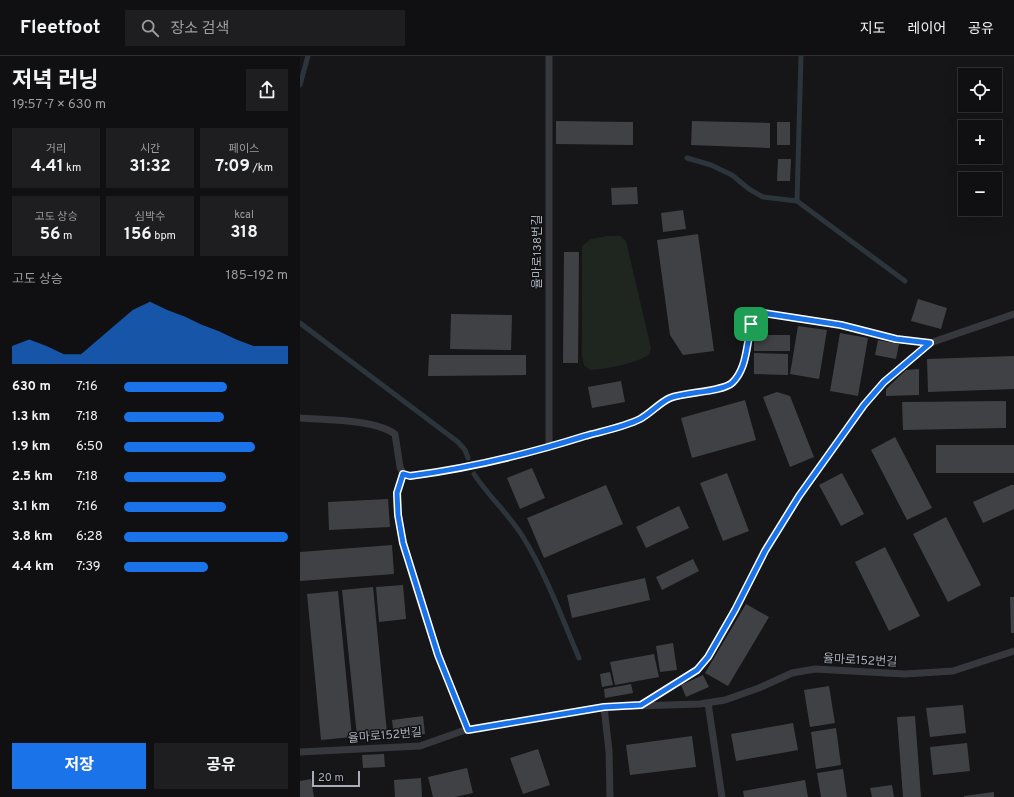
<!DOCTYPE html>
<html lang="ko">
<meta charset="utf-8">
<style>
:root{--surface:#101012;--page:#1e1e20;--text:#f1f3f6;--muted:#9c9d9f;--line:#303032;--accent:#1a73e8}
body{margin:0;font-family:Overpass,"Noto Sans KR",sans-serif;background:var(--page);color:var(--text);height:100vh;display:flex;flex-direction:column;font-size:15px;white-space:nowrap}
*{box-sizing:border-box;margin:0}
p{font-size:13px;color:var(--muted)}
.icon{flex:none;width:22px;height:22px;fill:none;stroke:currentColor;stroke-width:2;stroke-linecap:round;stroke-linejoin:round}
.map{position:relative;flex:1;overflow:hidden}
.details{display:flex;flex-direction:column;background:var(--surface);width:300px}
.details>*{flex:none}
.controls{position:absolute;left:658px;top:12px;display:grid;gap:8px}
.controls a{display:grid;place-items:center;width:44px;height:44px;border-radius:0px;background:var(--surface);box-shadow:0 4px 16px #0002,0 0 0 1px var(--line);font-size:20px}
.scale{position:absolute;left:12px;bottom:10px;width:48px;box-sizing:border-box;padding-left:4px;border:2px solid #a8adb8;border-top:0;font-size:11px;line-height:14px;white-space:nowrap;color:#a8adb8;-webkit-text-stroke:3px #111113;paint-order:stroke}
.pin{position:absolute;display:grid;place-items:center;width:34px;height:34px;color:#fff;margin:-17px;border-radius:8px;box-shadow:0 2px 6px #0006}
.round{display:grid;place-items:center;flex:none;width:42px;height:42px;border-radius:0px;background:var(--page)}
.head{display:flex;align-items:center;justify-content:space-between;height:68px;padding:0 12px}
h1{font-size:22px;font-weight:700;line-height:30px}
.figures{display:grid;grid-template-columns:repeat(3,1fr);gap:6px;height:68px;padding:4px 12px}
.figures div{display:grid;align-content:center;border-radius:0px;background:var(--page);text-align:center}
.figures b{font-size:17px;font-weight:700}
.figures small{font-size:11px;font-weight:400}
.figures p{font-size:11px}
.chart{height:112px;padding:8px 12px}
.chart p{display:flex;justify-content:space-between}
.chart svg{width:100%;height:72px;margin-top:4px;fill:var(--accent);opacity:.7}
.cta{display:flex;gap:8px;margin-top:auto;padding:8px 12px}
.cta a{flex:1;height:46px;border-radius:0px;background:var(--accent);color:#fff;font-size:16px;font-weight:700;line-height:46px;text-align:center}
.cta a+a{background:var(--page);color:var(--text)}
ul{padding:0 12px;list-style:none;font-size:13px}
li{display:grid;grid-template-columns:64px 48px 1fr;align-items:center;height:30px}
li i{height:10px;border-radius:5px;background:var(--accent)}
header{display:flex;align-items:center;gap:24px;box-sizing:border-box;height:56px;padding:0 20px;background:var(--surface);border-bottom:1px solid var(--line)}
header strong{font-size:19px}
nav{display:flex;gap:22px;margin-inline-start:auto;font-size:14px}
.search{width:280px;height:36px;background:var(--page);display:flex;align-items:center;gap:10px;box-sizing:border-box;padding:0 14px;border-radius:0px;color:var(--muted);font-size:15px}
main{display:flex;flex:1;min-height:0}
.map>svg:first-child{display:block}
</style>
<header>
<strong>Fleetfoot</strong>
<div class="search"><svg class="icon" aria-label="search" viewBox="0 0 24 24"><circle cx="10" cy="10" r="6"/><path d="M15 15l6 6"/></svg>장소 검색</div>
<nav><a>지도</a><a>레이어</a><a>공유</a></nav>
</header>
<main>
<section class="details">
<div class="head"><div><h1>저녁 러닝</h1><p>19:57 · 7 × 630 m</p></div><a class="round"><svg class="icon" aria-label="share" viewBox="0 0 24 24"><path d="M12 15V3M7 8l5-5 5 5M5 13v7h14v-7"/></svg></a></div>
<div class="figures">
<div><p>거리</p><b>4.41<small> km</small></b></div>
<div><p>시간</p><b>31:32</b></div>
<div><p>페이스</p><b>7:09<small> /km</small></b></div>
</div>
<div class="figures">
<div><p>고도 상승</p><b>56<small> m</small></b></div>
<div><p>심박수</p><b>156<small> bpm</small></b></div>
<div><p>kcal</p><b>318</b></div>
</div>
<div class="chart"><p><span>고도 상승</span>185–192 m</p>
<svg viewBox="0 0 160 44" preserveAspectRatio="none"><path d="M0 44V33L10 29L20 33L30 38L40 38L50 29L60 20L70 11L80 6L90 11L100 15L110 20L120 24L130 29L140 33L150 33L160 33V44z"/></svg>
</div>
<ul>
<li><b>630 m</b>7:16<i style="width:63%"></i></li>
<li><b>1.3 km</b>7:18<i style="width:61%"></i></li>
<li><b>1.9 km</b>6:50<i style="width:80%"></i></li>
<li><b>2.5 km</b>7:18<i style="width:62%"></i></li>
<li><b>3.1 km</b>7:16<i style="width:62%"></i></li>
<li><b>3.8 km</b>6:28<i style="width:100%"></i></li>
<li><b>4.4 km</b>7:39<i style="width:51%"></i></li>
</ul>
<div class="cta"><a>저장</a><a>공유</a></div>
</section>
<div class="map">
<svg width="714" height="741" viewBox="0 0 714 741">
<rect width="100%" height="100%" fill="#161618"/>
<path fill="#1e261f" d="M307 180H320L326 185 351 292 349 299C331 309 310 312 290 314L284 309 282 299V190L291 183Z"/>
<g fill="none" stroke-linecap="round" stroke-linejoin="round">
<path stroke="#2c353c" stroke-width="5" d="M0 29 8 0
M387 102 411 109 432 119 449 133 463 141 497 145 501 0
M497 145 605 225
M0 267 158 386 165 394 168 402
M174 418C188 440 209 458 223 481 246 518 262 562 279 602"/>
</g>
<path fill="#404145" d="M256 65 333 66V89L256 88Z
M392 65 470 67V92L391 89Z
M477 66H490V89H477Z
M478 103H491L490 125H477Z
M337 131 338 148 312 149 311 132Z
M383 154 386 173 363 176 361 157Z
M398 178 414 295 383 299 370 279 357 184Z
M264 196H279L278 307H263Z
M618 243 647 252 641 273 611 265Z
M151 258 212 259 211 294 150 293Z
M498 270 527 274 519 323 490 318Z
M540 277 568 282 558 340 530 335Z
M454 279H490V295H454Z
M578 284 599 288 596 303 575 299Z
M454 297 488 298V319L454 318Z
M129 299H226V319L128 320Z
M714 300V333L628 336 627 303Z
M619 313V339L586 340V333L606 314Z
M321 325 325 346 292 352 288 331Z
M477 336 490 340 514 401 490 411 463 341Z
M445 344 456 384 392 402 381 362Z
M706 345V372L603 374 602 346Z
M595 381 632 452 607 464 571 394Z
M636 389H714V417H636Z
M232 412 245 442 220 453 207 422Z
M427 417 449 475 423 485 400 427Z
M542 417 564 458 541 470 519 429Z
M306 429 323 468 244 502 227 462Z
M711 429H714V453L683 467 673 446Z
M88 443 90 471 29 474 28 446Z
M379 450 389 472 346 492 336 471Z
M646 461 681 529 648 546 613 478Z
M92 489 94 518 0 525V496Z
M585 491 620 560 589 575 555 506Z
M393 503 399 515 362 534 356 521Z
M345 522 350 544 272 562 267 539Z
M103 529 106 563 79 566 76 531Z
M73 531 87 677 57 680 42 534Z
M38 535 52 681 21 684 7 538Z
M710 541H714V577H711Z
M446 548 469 561 428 630 405 617Z
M373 587 377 614 360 616 356 590Z
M354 598 359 621 315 629 310 606Z
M310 616 313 629 302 631 300 618Z
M403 619 409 631 386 641 381 629Z
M331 628 333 637 305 642 304 633Z
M529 630 535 667 510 671 504 634Z
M663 649 666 677 630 681 626 652Z
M123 660 125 678 94 681 92 664Z
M615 660 621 741H603L597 661Z
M493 667 498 694 436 705 431 678Z
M536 672 541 709 516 713 511 676Z
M392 680 396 711 330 719 326 689Z
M667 687 670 715 633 719 630 691Z
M238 693 250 729 223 738 210 702Z
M84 698 85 711 63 712 62 699Z
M167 712 173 737 155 741H133L128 721Z
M543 713 547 741H521L517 717Z
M121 722 122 741H95L94 724Z
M11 723 14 741H0V725Z
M505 724 508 741H444L443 735Z
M592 729 594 741H572L570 732Z
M694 736V741H664V740Z"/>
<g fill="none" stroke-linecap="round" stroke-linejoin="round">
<path stroke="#37383d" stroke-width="7" d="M249 0V391
M0 362C25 364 75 363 95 378L100 411 103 418C116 421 131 417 144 415 189 408 234 396 277 383 297 377 318 371 338 364 350 359 359 347 371 342 389 335 413 339 430 329 449 319 446 278 455 259L463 257 541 269 596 283 630 287 714 258
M103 418C101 424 97 432 97 438 96 462 103 485 109 507 124 564 146 619 168 673
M408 647 422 741
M342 648 397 614 408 601 435 554 465 495 499 440 564 349 584 326 630 287
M304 651 309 695 310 741
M0 696 120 690 168 673 304 651 400 648 425 644 459 632 492 617 515 613 605 618 653 615 714 595"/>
</g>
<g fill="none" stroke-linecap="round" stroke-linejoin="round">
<defs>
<path id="route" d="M463 257 541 269 596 283 630 287 584 326 564 349 499 440 465 495 435 554 408 601 397 614 341 649 304 651 168 674 138 599 103 487 98 459 97 437 103 418 110 420C170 412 228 398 285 380 303 375 324 371 340 363 351 357 359 347 370 342 385 336 422 336 432 327 450 310 445 281 455 260Z"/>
</defs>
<use href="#route" stroke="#fff" stroke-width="8"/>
<use href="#route" stroke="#1a73e8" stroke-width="5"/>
</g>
<g text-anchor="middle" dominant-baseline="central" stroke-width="3" stroke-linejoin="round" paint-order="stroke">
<g font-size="12" fill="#a8adb8" stroke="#111113">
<text transform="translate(238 196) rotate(-90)">율마로138번길</text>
<text transform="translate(560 605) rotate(3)">율마로152번길</text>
<text transform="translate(85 680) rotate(-5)">율마로152번길</text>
</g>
</g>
</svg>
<div class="controls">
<a><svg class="icon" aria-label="locate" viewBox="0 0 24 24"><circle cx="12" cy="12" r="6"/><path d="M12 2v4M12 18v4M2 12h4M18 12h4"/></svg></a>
<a>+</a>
<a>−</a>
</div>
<div class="scale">20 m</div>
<div class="pin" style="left:451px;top:268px;background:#1e9e55"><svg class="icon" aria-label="arrive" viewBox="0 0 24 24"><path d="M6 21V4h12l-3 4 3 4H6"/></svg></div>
</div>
</main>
